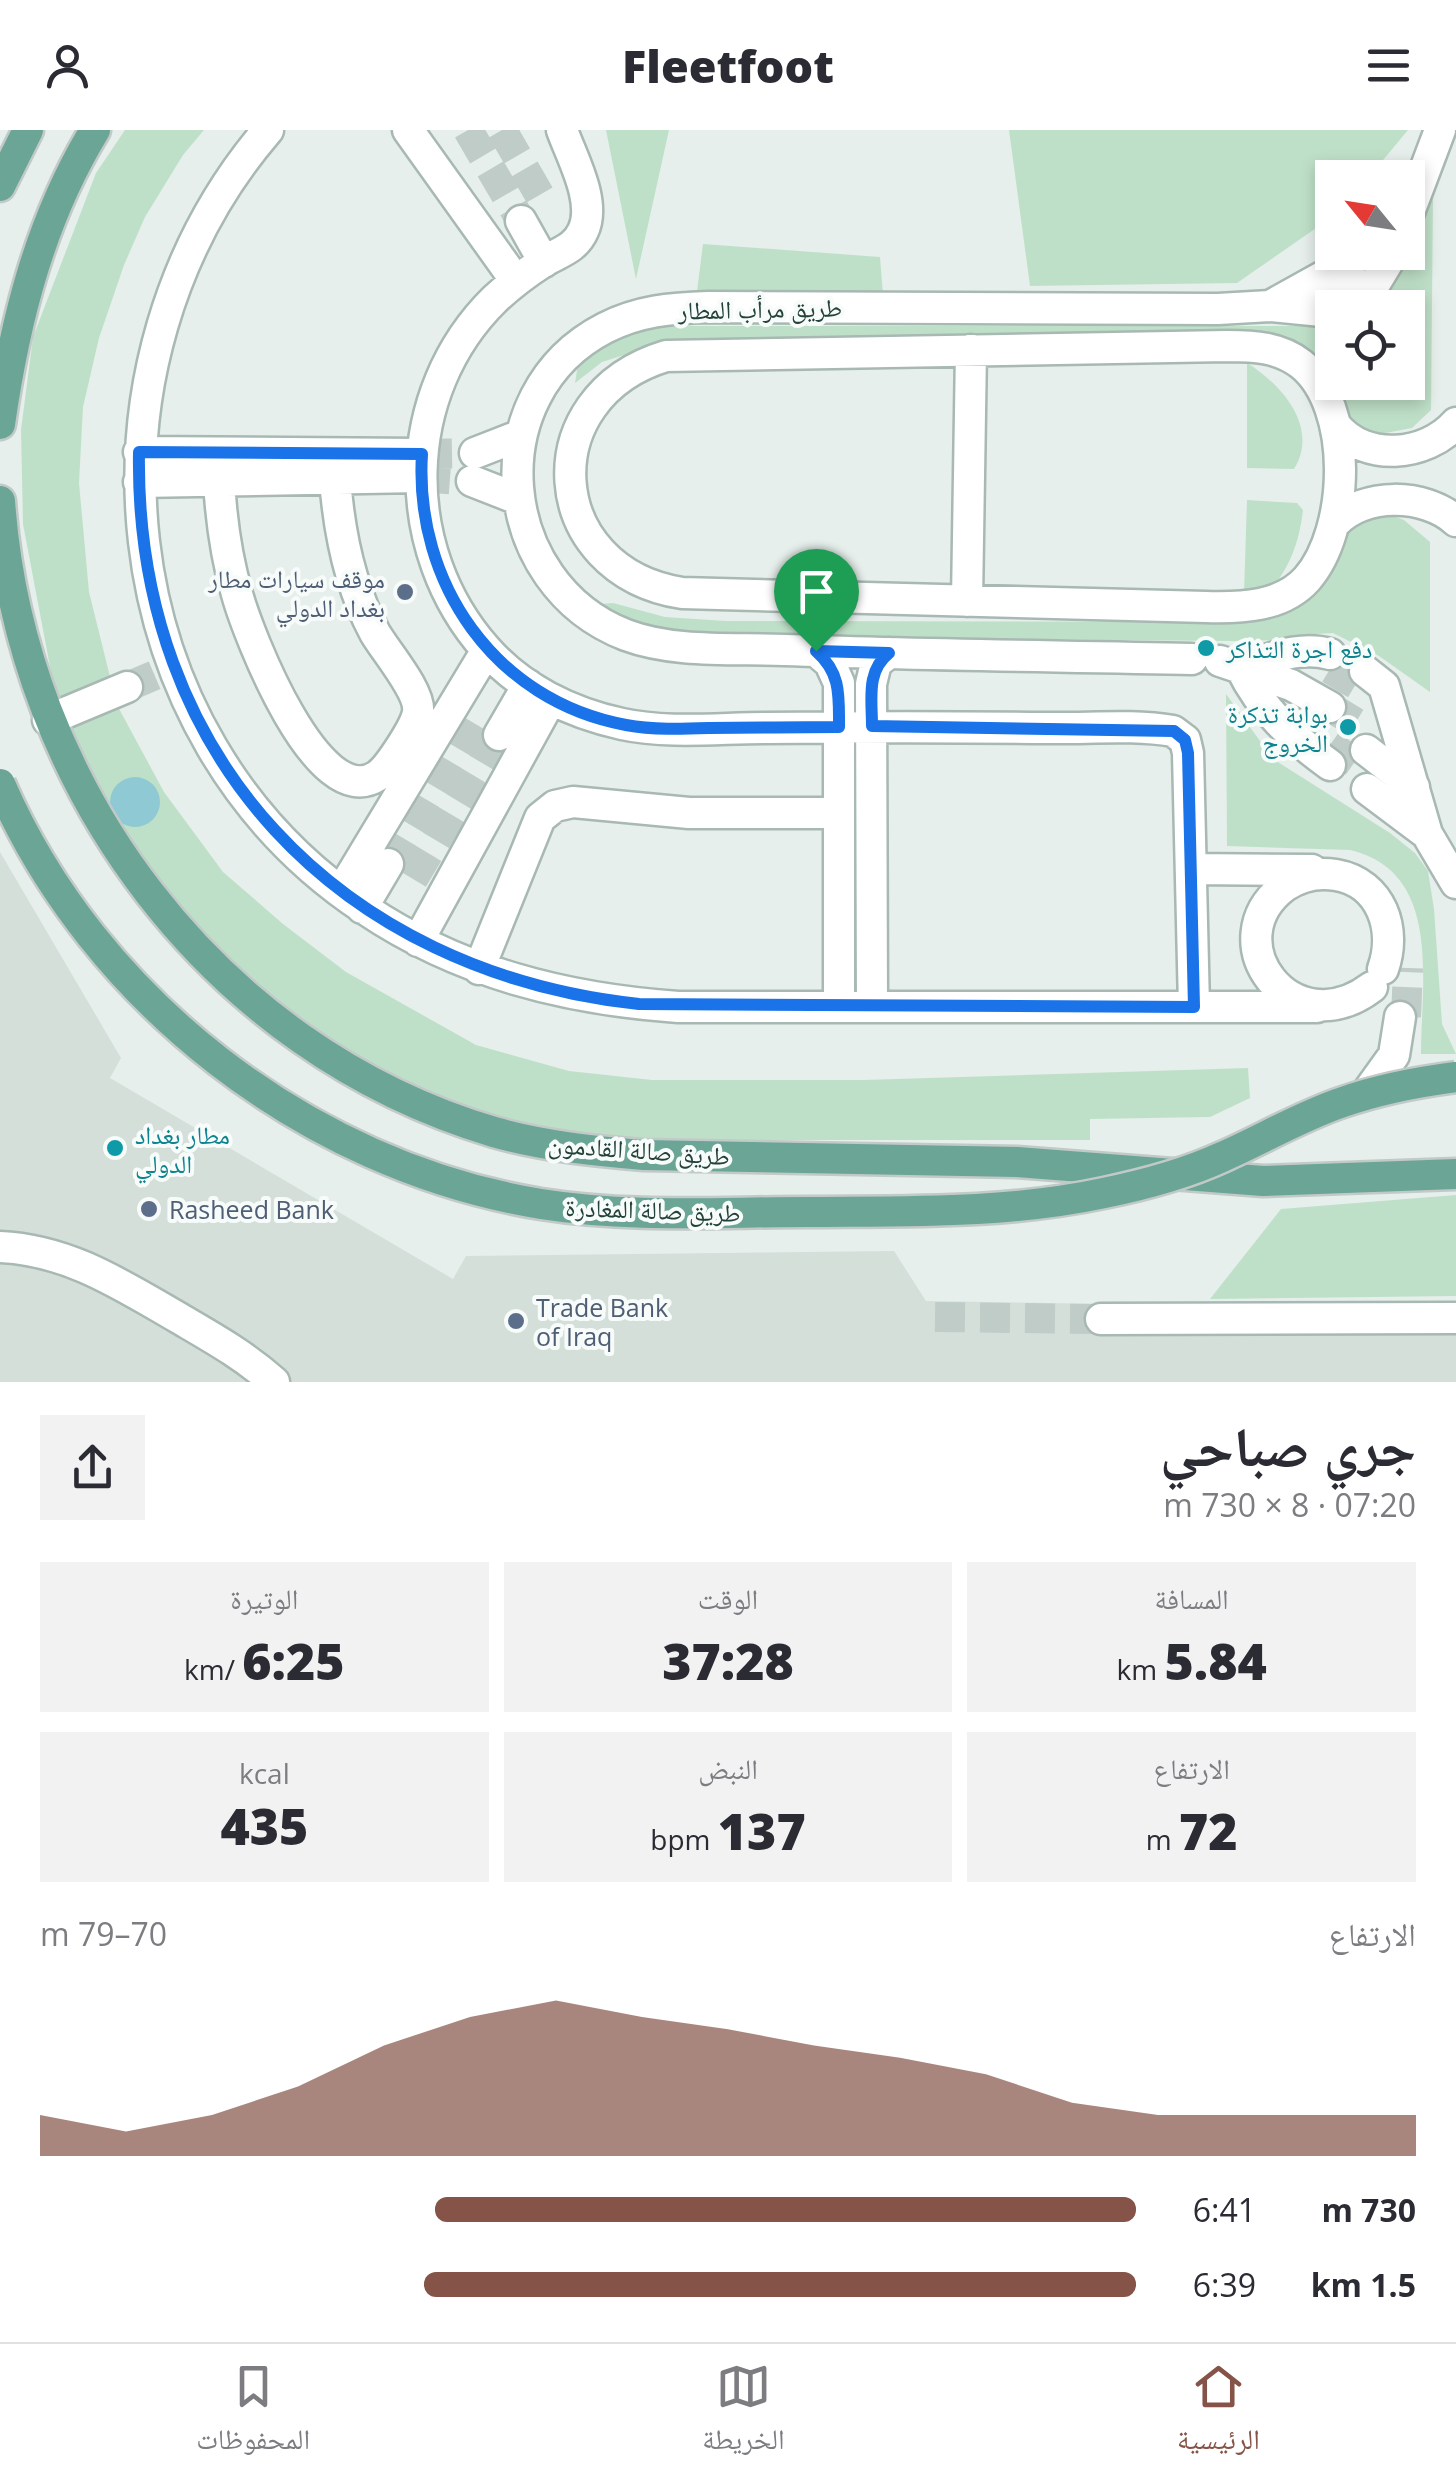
<!DOCTYPE html>
<html lang="ar">
<meta charset="utf-8">
<style>
:root{--surface:#fff;--page:#f2f2f3;--text:#2b2b33;--muted:#7c7c81;--line:#e1e1e2;--accent:#855347}
body{margin:0;font-family:"Open Sans","Noto Naskh Arabic",sans-serif;background:var(--page);color:var(--text);direction:rtl;height:100vh;display:flex;flex-direction:column;font-size:38px;white-space:nowrap}
*{box-sizing:border-box;margin:0}
p{font-size:32px;color:var(--muted)}
.icon{flex:none;width:55px;height:55px;fill:none;stroke:currentColor;stroke-width:2;stroke-linecap:round;stroke-linejoin:round}
.map{position:relative;height:1252px;overflow:hidden;direction:ltr}
.side{display:flex;flex-direction:column;background:var(--surface);flex:1}
.side>*{flex:none}
.needle{width:65px;rotate:300deg}
.controls{position:absolute;left:1315px;top:30px;display:grid;gap:20px}
.controls a{display:grid;place-items:center;width:110px;height:110px;border-radius:0px;background:var(--surface);box-shadow:0 5px 15px #0003;font-size:50px}
.pin{position:absolute;display:grid;place-items:center;width:85px;height:85px;color:#fff;margin:-102px -42px;border-radius:50% 50% 50% 0;rotate:-45deg;box-shadow:0 0 10px #0007}
.pin .icon{rotate:45deg}
.round{display:grid;place-items:center;flex:none;width:105px;height:105px;border-radius:0px;background:var(--page)}
.overview{display:flex;align-items:center;justify-content:space-between;height:170px;padding:0 40px}
h1{font-size:55px;font-weight:800;line-height:75px}
.metrics{display:grid;grid-template-columns:repeat(3,1fr);gap:15px;height:170px;padding:10px 40px}
.metrics div{display:grid;align-content:center;border-radius:0px;background:var(--page);text-align:center}
.metrics b{font-size:50px;font-weight:800}
.metrics small{font-size:28px;font-weight:400}
.metrics p{font-size:28px}
.chart{height:280px;padding:20px 40px}
.chart p{display:flex;justify-content:space-between}
.chart svg{width:100%;height:180px;margin-top:10px;fill:var(--accent);opacity:.7}
ul{padding:0 40px;list-style:none;font-size:32px}
li{display:grid;grid-template-columns:160px 120px 1fr;align-items:center;height:75px}
li i{height:25px;border-radius:12px;background:var(--accent)}
header{display:flex;justify-content:space-between;align-items:center;height:130px;padding:0 40px;background:var(--surface);font-size:45px;font-weight:800}
.tab-bar{display:flex;justify-content:space-around;align-items:center;height:140px;border-top:2px solid var(--line);background:var(--surface);font-size:28px;color:var(--muted)}
.tab-bar a{display:grid;justify-items:center;gap:5px}
.tab-bar .on{color:var(--accent)}
.map>svg:first-child{display:block}
</style>
<header><svg class="icon" aria-label="menu" viewBox="0 0 24 24"><path d="M4 6h16M4 12h16M4 18h16"/></svg>Fleetfoot<svg class="icon" aria-label="person" viewBox="0 0 24 24"><circle cx="12" cy="8" r="4"/><path d="M4 21q1-7 8-7t8 7"/></svg></header>
<div class="map">
<svg width="1456" height="1252" viewBox="0 0 1456 1252">
<rect width="100%" height="100%" fill="#e6efeb"/>
<path fill="#d4dfda" d="M0 722 121 928 110 948 453 1149 466 1126 894 1121 926 1171 1238 1176 1456 1172V1252H0Z"/>
<path fill="#bfe0c8" d="M125 0H204L183 25 145 87 124 135 99 208 83 277 79 353 89 462 117 575 164 662 223 742 283 794 346 842 476 915 569 941 652 950H864L1248 938 1250 968 1210 987 1090 989V1010H636L541 1000 446 973 322 907 192 802 121 713 55 563 23 394 21 300 33 207 96 43Z
M606 0H669L636 149Z
M1009 0H1408L1369 47 1332 48V87L1237 153 1030 156Z
M1433 67 1431 280 1412 298 1380 304 1357 297 1344 280 1283 229 659 214 602 232 575 253 580 222 633 198 690 196H1304L1332 192V252H1408V178L1374 177 1375 169 1410 120Z
M703 114 880 127 883 165 696 169Z
M1247 233C1281 254 1320 297 1294 339L1247 338Z
M1247 370 1297 373 1303 380C1299 413 1290 438 1268 463L1244 464Z
M1387 384 1404 390 1430 412V562L1379 526 1333 503 1300 505 1283 510 1234 511 718 507 644 497 590 475 613 473 665 487 726 491 1245 492 1260 488 1348 392Z
M1226 564 1273 629 1390 703 1415 723 1428 741 1434 779 1442 894 1456 924H1421C1421 852 1443 742 1350 720L1227 716Z
M1456 1065V1166L1210 1169 1281 1079Z"/>
<path fill="#8ec9d4" d="M110 672a25 25 0 1 1 50 0a25 25 0 1 1-50 0Z"/>
<g fill="none" stroke-linecap="round" stroke-linejoin="round">
<path stroke="#bfccc8" stroke-width="30" stroke-dasharray="30 15" stroke-linecap="butt" d="M468 0 521 91
M502 0 546 76
M1355 170 1374 155
M422 324 475 323
M420 347 472 351
M1330 539 1365 560
M127 557 174 537
M1330 577 1366 599
M1330 615 1367 641
M388 734 473 590
M413 749 499 605
M1406 887 1408 838
M935 1187 1101 1189"/>
<defs>
<path id="minor" d="M268 0C69 232 104 606 365 779 460 843 566 869 678 877H1317
M408 0 516 151
M562 0C572 28 597 72 583 101 575 119 559 122 543 132 526 143 510 155 495 169 399 263 398 420 486 519 521 559 571 583 622 594 668 604 719 598 766 598 859 597 952 597 1045 598 1087 599 1132 594 1173 601L1185 610 1188 623 1194 877
M1408 85 1440 0
M521 91 544 132
M1374 155 1394 122
M1307 170 1321 168 1354 151
M1270 176 1331 142 1352 125
M1227 216C1254 216 1279 217 1301 234 1354 276 1350 400 1307 449 1282 477 1241 478 1206 477L682 463C542 441 530 267 666 226Z
M1336 296C1365 332 1426 327 1456 293
M139 322 422 324
M475 323 521 305
M219 350C221 389 226 426 237 464 248 504 318 685 377 646 389 638 416 596 418 582 421 562 386 522 375 503 349 455 339 402 335 349
M472 351 518 369
M139 352 420 347
M1335 393C1363 362 1425 363 1456 391
M967 471 971 220
M816 521 830 533 839 553V877
M1192 529C1056 526 920 525 784 520 733 518 674 523 626 505 494 454 477 264 605 198 638 181 671 178 708 177L1218 179 1270 176 1332 182
M1220 531 1291 555 1330 577
M1241 538C1262 581 1292 607 1330 635
M1241 538C1271 529 1299 515 1330 524
M1365 541 1384 556 1427 704 1456 753
M48 590 127 557
M499 605 528 555
M1366 620 1414 657
M1367 659 1427 704
M1191 739 1312 740
M341 762 487 520
M362 778 388 734
M418 811 551 569
M479 839 540 688 555 676 573 672 689 683H838
M1372 857C1292 918 1212 810 1285 756 1300 746 1318 742 1336 745 1382 753 1397 800 1383 839
M872 876 871 554 876 533 889 523
M1366 964 1394 925 1400 887
M0 1117C68 1120 120 1154 177 1187 211 1207 244 1225 274 1252
M1101 1189 1456 1188"/>
<path id="major" d="M0 56 28 0
M0 294C15 190 40 90 95 0
M0 371C20 658 214 919 494 1002 543 1016 594 1021 644 1025L1017 1032 1263 1051 1456 1044"/>
</defs>
<use href="#minor" stroke="#a8b8b2" stroke-width="35"/>
<use href="#major" stroke="#c2cac8" stroke-width="35"/>
<use href="#minor" stroke="#fff" stroke-width="30"/>
<use href="#major" stroke="#6aa596" stroke-width="30"/>
<defs>
<path id="major-bridge" d="M0 654C94 871 308 1036 541 1074 629 1088 718 1082 806 1082 905 1081 1006 1084 1104 1063 1143 1055 1185 1044 1222 1027 1263 1009 1301 986 1343 972 1380 959 1417 952 1456 947"/>
</defs>
<use href="#major-bridge" stroke="#c2cac8" stroke-width="35" stroke-linecap="butt"/>
<use href="#major-bridge" stroke="#6aa596" stroke-width="30"/>
</g>
<g fill="none" stroke-linecap="round" stroke-linejoin="round">
<defs>
<path id="route" d="M139 322 422 324C414 453 495 571 626 595 653 600 682 599 709 598 752 598 796 597 839 597 839 565 841 543 816 521L889 523C866 541 872 569 872 596L1174 601 1185 610 1188 623 1194 877 639 874C340 842 134 627 139 322Z"/>
</defs>
<use href="#route" stroke="#fff" stroke-width="20"/>
<use href="#route" stroke="#1a73e8" stroke-width="12"/>
</g>
<g fill="#5c6f8a" stroke="#f7fbf9" stroke-width="4">
<circle cx="405" cy="462" r="10"/>
<circle cx="149" cy="1079" r="10"/>
<circle cx="516" cy="1191" r="10"/>
</g>
<g fill="#0f9aa8" stroke="#f7fbf9" stroke-width="4">
<circle cx="1206" cy="518" r="10"/>
<circle cx="1348" cy="597" r="10"/>
<circle cx="115" cy="1018" r="10"/>
</g>
<g text-anchor="middle" dominant-baseline="central" stroke-width="8" stroke-linejoin="round" paint-order="stroke">
<g font-size="25" fill="#24423a" stroke="#f7fbf9">
<text transform="translate(760 178) rotate(-1)">طريق مرأب المطار</text>
<text transform="translate(639 1019) rotate(4)">طريق صالة القادمون</text>
<text transform="translate(653 1079) rotate(2)">طريق صالة المغادرة</text>
</g>
<g font-size="25" fill="#4e5e75" stroke="#f7fbf9" text-anchor="start">
<text x="385" y="448" text-anchor="end">موقف سيارات مطار<tspan x="385" dy="29">بغداد الدولي</tspan></text>
<text x="169" y="1079">Rasheed Bank</text>
<text x="536" y="1177">Trade Bank<tspan x="536" dy="29">of Iraq</tspan></text>
</g>
<g font-size="25" fill="#0d838f" stroke="#f7fbf9" text-anchor="start">
<text x="1226" y="518">دفع اجرة التذاكر</text>
<text x="1328" y="583" text-anchor="end">بوابة تذكرة<tspan x="1328" dy="29">الخروج</tspan></text>
<text x="135" y="1004">مطار بغداد<tspan x="135" dy="29">الدولي</tspan></text>
</g>
</g>
</svg>
<div class="controls">
<a><svg class="needle" viewBox="-14 -14 28 28"><path d="M0-13l5 13h-10z" fill="#e53935"/><path d="M0 13l5-13h-10z" fill="#7c7c81"/></svg></a>
<a><svg class="icon" aria-label="locate" viewBox="0 0 24 24"><circle cx="12" cy="12" r="6"/><path d="M12 2v4M12 18v4M2 12h4M18 12h4"/></svg></a>
</div>
<div class="pin" style="left:816px;top:521px;background:#1e9e55"><svg class="icon" aria-label="arrive" viewBox="0 0 24 24"><path d="M6 21V4h12l-3 4 3 4H6"/></svg></div>
</div>
<section class="side">
<div class="overview"><div><h1>جري صباحي</h1><p>07:20 · 8 × 730 m</p></div><a class="round"><svg class="icon" aria-label="share" viewBox="0 0 24 24"><path d="M12 15V3M7 8l5-5 5 5M5 13v7h14v-7"/></svg></a></div>
<div class="metrics">
<div><p>المسافة</p><b>5.84<small> km</small></b></div>
<div><p>الوقت</p><b>37:28</b></div>
<div><p>الوتيرة</p><b>6:25<small> /km</small></b></div>
</div>
<div class="metrics">
<div><p>الارتفاع</p><b>72<small> m</small></b></div>
<div><p>النبض</p><b>137<small> bpm</small></b></div>
<div><p>kcal</p><b>435</b></div>
</div>
<div class="chart"><p><span>الارتفاع</span>70–79 m</p>
<svg viewBox="0 0 160 44" preserveAspectRatio="none"><path d="M0 44V34L10 38L20 34L30 27L40 17L50 10L60 6L70 10L80 13L90 17L100 20L110 24L120 31L130 34L140 34L150 34L160 34V44z"/></svg>
</div>
<ul>
<li><b>730 m</b>6:41<i style="width:64%"></i></li>
<li><b>1.5 km</b>6:39<i style="width:65%"></i></li>
</ul>
</section>
<nav class="tab-bar">
<a class="on"><svg class="icon" aria-label="home" viewBox="0 0 24 24"><path d="M3 11l9-7 9 7M6 9v11h12V9"/></svg>الرئيسية</a>
<a><svg class="icon" aria-label="map" viewBox="0 0 24 24"><path d="M3 6l6-2 6 2 6-2v14l-6 2-6-2-6 2zM9 4v14M15 6v14"/></svg>الخريطة</a>
<a><svg class="icon" aria-label="saved" viewBox="0 0 24 24"><path d="M7 4h10v16l-5-4-5 4z"/></svg>المحفوظات</a>
</nav>
